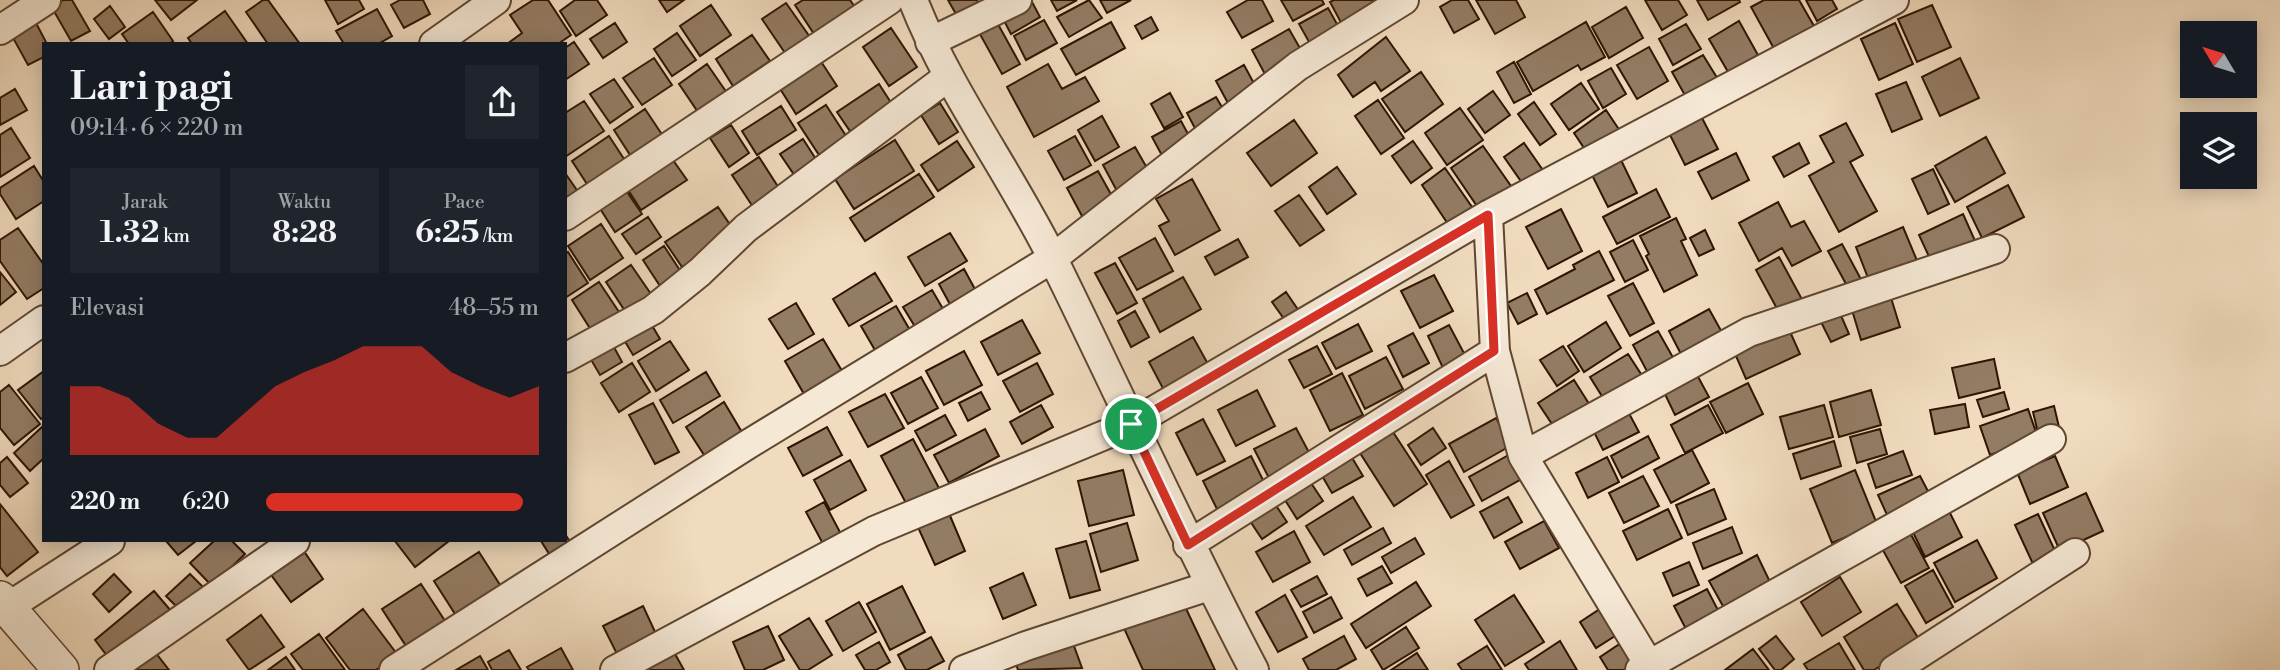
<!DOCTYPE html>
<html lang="id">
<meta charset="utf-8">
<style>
:root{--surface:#171b24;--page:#20242c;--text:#f1f3f6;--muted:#9ea1a6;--accent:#d93025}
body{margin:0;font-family:"Libre Bodoni",serif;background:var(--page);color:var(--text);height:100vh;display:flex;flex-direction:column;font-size:26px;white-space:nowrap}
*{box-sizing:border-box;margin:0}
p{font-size:23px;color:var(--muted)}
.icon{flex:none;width:38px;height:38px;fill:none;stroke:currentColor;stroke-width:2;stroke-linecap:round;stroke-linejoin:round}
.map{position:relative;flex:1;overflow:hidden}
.sheet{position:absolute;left:42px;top:42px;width:525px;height:500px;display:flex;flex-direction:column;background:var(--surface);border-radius:0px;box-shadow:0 4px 18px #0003}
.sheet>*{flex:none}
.needle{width:46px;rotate:308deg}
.fabs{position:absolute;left:2180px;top:21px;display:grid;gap:14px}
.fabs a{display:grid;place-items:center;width:77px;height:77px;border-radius:0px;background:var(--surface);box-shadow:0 4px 18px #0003;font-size:35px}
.pin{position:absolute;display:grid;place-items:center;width:60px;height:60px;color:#fff;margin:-30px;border:4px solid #fff;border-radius:50%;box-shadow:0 2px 7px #0007}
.round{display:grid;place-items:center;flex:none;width:74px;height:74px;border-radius:0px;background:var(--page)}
.overview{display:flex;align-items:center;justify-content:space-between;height:119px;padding:0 28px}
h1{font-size:38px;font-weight:700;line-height:52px}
.stats{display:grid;grid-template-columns:repeat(3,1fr);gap:10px;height:119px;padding:7px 28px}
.stats div{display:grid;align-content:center;border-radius:0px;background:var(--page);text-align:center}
.stats b{font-size:30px;font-weight:700}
.stats small{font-size:19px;font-weight:400}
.stats p{font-size:19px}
.chart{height:196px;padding:14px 28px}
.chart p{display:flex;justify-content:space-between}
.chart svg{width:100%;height:126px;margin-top:7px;fill:var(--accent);opacity:.7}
ul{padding:0 28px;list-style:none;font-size:23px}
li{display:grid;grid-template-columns:112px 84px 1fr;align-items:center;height:52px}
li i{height:18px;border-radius:9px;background:var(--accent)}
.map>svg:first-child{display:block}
</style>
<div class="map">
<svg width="2280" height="670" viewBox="0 0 2280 670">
<rect width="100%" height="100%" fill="#f0dbbe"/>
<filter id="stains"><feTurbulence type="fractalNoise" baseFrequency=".00286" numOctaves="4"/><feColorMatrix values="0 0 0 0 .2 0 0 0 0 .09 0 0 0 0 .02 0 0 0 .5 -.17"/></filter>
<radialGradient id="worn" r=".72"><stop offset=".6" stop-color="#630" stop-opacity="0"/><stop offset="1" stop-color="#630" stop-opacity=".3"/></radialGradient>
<path fill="#937c64" stroke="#2f1502" stroke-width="2" d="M63 0H72L90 31 71 41 51 6Z
M155 0H197L171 20Z
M263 0H268L300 44H268L246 12Z
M325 0H359L364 9 338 24Z
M400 0H423L430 14 404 28 391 5Z
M533 0H548L571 35 558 44H507L522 33 510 15Z
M575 0H597L607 15 576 36 560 11Z
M659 0H684L667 12Z
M803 0H850L859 13 818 40 795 5Z
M948 0H977L983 11 961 23Z
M1022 0H1031L1040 17 1011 34 1000 13Z
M1051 0H1077L1057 11Z
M1089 0 1102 18 1069 37 1057 17Z
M1100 0H1131L1107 13Z
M1248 0H1262L1273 21 1242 38 1227 12Z
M1281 0H1322L1324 4 1293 21Z
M1334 0H1374L1380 11 1345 30 1330 2Z
M1452 0H1468L1479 19 1454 33 1440 7Z
M1476 0H1516L1525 17 1495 34Z
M1645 0H1678L1687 15 1662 30Z
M1697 0H1739L1740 2 1708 20Z
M1764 0H1799L1818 33 1778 56 1751 7Z
M1806 0H1832L1837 9 1817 21Z
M786 3 812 40 787 56 762 19Z
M711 5 731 35 700 56 680 26Z
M1932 5 1951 47 1917 62 1898 19Z
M110 6 125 27 109 39 94 19Z
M1626 7 1643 38 1609 58 1592 27Z
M1328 8 1342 33 1313 49 1299 24Z
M377 9 392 36 378 44H344L336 31Z
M225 11 248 44H192L188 38Z
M153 12 173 41 169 44H129L122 34Z
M994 17 1020 64 1002 74 976 27Z
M1151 17 1158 30 1142 39 1135 26Z
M1044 20 1057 43 1026 60 1014 36Z
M1739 21 1758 55 1728 72 1709 39Z
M1111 22 1125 48 1076 75 1061 49Z
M1586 22 1605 57 1581 70 1578 65 1533 91 1517 62Z
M36 23 47 44H44V57L28 65 12 36Z
M615 23 627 42 603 58 590 39Z
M1895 23 1913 64 1879 80 1861 39Z
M1686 24 1701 49 1673 65 1659 39Z
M891 28 917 67 889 86 863 47Z
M1289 29 1305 57 1267 78 1252 50Z
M677 33 696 60 672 76 654 49Z
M752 35 770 61 733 86 716 59Z
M1386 37 1410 71 1381 91 1375 82 1353 97 1338 75Z
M574 42 589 64 565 80V48Z
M1649 47 1668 81 1637 99 1617 65Z
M1703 55 1719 81 1687 99 1672 72Z
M654 58 672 85 642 105 623 78Z
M1960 58 1979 98 1940 116 1922 77Z
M820 60 837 86 796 114 779 87Z
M1514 62 1531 94 1514 103 1497 72Z
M707 64 727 93 698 112 679 84Z
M1048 64 1062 89 1085 77 1099 101 1034 137 1007 87Z
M1244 65 1257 89 1229 105 1216 81Z
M1611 68 1626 94 1603 108 1588 81Z
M1421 72 1443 104 1405 132 1382 99Z
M614 79 633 107 610 123 590 94Z
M1906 82 1922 119 1892 132 1876 94Z
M1581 83 1599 109 1569 130 1551 104Z
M879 84 897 112 856 140 837 112Z
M15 89 27 110 0 125V98Z
M1493 91 1510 115 1485 133 1468 109Z
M1170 93 1183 117 1164 128 1151 104Z
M1216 97 1229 119 1199 136 1187 113Z
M1378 100 1404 138 1381 154 1355 116Z
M584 101 604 131 565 157V113Z
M1534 102 1556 134 1540 145 1518 114Z
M940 103 958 132 939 144 921 115Z
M826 105 850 142 823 161 798 123Z
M781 106 796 130 757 155 742 131Z
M1460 108 1483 140 1447 165 1425 133Z
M645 109 663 136 632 158 614 130Z
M1606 110 1622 134 1590 157 1574 133Z
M1102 116 1119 147 1095 161 1078 130Z
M1701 116 1718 149 1685 165 1669 133Z
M1294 120 1317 153 1271 186 1247 153Z
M1181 121 1195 147 1166 163 1152 137Z
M1846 123 1863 155 1850 162 1877 211 1839 232 1809 176 1834 162 1820 136Z
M731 125 749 153 729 167 710 138Z
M11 128 30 158 0 177V135Z
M609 136 626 162 589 187 572 161Z
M1075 136 1091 165 1064 180 1048 151Z
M1986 137 2005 173 1955 202 1935 166Z
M803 139 819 164 797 179 780 154Z
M895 140 914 171 854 209 835 179Z
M957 141 974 167 938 191 921 165Z
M1413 141 1432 168 1411 183 1392 156Z
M1524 143 1547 176 1527 190 1504 157Z
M1799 143 1809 163 1784 177 1773 157Z
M1483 146 1511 186 1479 209 1451 168Z
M1135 147 1151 175 1118 193 1103 165Z
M668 153 687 180 641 210 623 182Z
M1736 153 1749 180 1712 199 1698 172Z
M759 157 782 193 755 210 732 175Z
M1620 158 1637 193 1608 207 1591 173Z
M34 166 44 182V201L16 219 0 194V188Z
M1337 167 1356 194 1327 214 1309 187Z
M1445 168 1472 207 1448 224 1422 185Z
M1933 169 1949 204 1928 214 1912 179Z
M1098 171 1113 198 1082 216 1067 188Z
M565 173 581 196 565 206Z
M919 174 934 197 865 241 850 218Z
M1192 179 1220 230 1175 255 1159 226 1169 221 1156 199Z
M2008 185 2024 217 1982 238 1967 207Z
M625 189 642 214 615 232 599 207Z
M1656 189 1670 217 1617 244 1603 217Z
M1299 195 1324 230 1300 246 1275 211Z
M1778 202 1791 227 1804 221 1821 251 1792 266 1782 248 1759 261 1739 223Z
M718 207 735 232 682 267 665 242Z
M1561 209 1582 251 1548 269 1526 227Z
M1963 214 1976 243 1932 263 1919 235Z
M648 217 661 237 636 254 622 234Z
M1676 218 1686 239 1681 241 1697 275 1664 292 1646 256 1649 254 1640 236Z
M601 224 623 258 590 280 568 246Z
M1903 227 1918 263 1870 283 1856 247Z
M18 228 44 265V288L27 299 0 261V240Z
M1705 230 1714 249 1699 256 1690 238Z
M950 233 967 261 925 286 908 257Z
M1155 238 1173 271 1137 290 1119 258Z
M1238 239 1248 257 1215 275 1205 257Z
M1633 240 1648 270 1625 282 1610 252Z
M1842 244 1864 285 1851 293 1828 251Z
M664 246 683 275 662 289 643 260Z
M1599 251 1614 280 1547 314 1535 290 1575 269 1573 265Z
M568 252 588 283 565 298V254Z
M1779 257 1804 303 1781 316 1756 270Z
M1115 263 1137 303 1117 314 1095 273Z
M631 265 653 297 627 314 606 282Z
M964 269 977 293 952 308 939 284Z
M0 272 16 292 0 305Z
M875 273 892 301 849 326 833 299Z
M1434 275 1453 311 1420 328 1401 291Z
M1183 277 1201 309 1160 332 1143 299Z
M599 282 621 315 593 333 572 300Z
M1633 283 1654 323 1630 336 1608 296Z
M1888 288 1900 327 1861 340 1849 300Z
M932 290 946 314 917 330 903 307Z
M1286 292 1303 317 1289 326 1272 302Z
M1527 293 1537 314 1518 324 1507 303Z
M796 303 814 334 788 349 769 319Z
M896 306 911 332 876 352 861 326Z
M1709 309 1724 336 1683 358 1669 331Z
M1135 311 1149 337 1131 347 1118 321Z
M1839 311 1849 334 1831 342 1820 320Z
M647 317 660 339 633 355 620 333Z
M1022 320 1040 353 998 375 981 342Z
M1606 322 1621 348 1584 372 1568 346Z
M1358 324 1372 351 1336 369 1322 343Z
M1449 325 1466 357 1443 368 1428 336Z
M1787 325 1800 354 1746 379 1733 349Z
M1658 331 1675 361 1649 375 1633 345Z
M1413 333 1429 363 1403 377 1388 346Z
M1193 337 1213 373 1168 398 1149 362Z
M609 338 622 362 600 375 586 351Z
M823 339 842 371 804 394 785 361Z
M670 341 689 370 656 391 638 361Z
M1317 346 1332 374 1304 388 1289 360Z
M1563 346 1579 371 1557 386 1540 360Z
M964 351 982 385 944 405 926 371Z
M1628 354 1643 377 1605 401 1590 377Z
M1386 357 1403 389 1365 409 1349 376Z
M1994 359 2000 388 1959 398 1952 368Z
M632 363 650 392 619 412 601 383Z
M1037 363 1053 394 1020 412 1003 381Z
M44 371V417L41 419 18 390Z
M706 372 720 396 673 423 660 400Z
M1342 373 1363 415 1330 431 1310 390Z
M1696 373 1709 397 1675 415 1663 390Z
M921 377 938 408 908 424 891 393Z
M1574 380 1591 407 1556 430 1538 403Z
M1748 383 1763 414 1726 433 1710 402Z
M9 385 40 424 14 445 0 428V392Z
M1257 390 1275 426 1236 446 1218 410Z
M1871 390 1881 425 1839 437 1830 402Z
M981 392 990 409 968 421 959 403Z
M2004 392 2009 409 1983 417 1977 400Z
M885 394 904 428 868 447 849 412Z
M724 402 743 434 706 458 686 427Z
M653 403 679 452 655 464 629 415Z
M1965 404 1969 427 1935 434 1930 410Z
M1041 405 1053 427 1022 444 1010 422Z
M1708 405 1723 433 1685 453 1671 425Z
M1824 405 1833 437 1789 449 1780 417Z
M1625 406 1639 432 1603 450 1590 424Z
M2054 406 2059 427 2038 433 2033 412Z
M2028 409 2038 438 1990 455 1980 426Z
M945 415 956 435 926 451 915 431Z
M1496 418 1512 445 1464 472 1449 444Z
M1203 419 1225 461 1197 475 1176 433Z
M43 426 44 458 30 471 14 453Z
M827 427 842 455 803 476 788 448Z
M1296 428 1313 460 1271 482 1254 449Z
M1433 428 1446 448 1421 465 1408 445Z
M985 429 999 456 949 483 934 455Z
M1880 429 1887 454 1857 463 1850 437Z
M1393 432 1427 484 1394 506 1360 453Z
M1648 436 1659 458 1622 478 1611 456Z
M913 439 940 490 908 507 881 456Z
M1834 441 1841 466 1801 479 1793 454Z
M1692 450 1709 483 1671 503 1654 470Z
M1903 451 1912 475 1876 488 1868 464Z
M1514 452 1527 476 1482 501 1469 477Z
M1251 456 1268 490 1220 515 1203 481Z
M1351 456 1363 476 1332 493 1321 474Z
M2055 456 2068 487 2030 504 2017 472Z
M7 457 28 483 10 497 0 485V463Z
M1607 457 1619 482 1588 498 1576 473Z
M850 460 866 490 830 510 814 480Z
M1449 461 1474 505 1451 518 1426 475Z
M1123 470 1134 515 1089 526 1078 481Z
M1855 470 1877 524 1832 543 1810 489Z
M1643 476 1659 506 1624 523 1609 493Z
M1920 476 1931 497 1888 517 1878 495Z
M1311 483 1323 501 1297 519 1285 500Z
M1714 489 1726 519 1688 535 1676 505Z
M2086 493 2103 531 2060 551 2043 513Z
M1353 497 1371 527 1324 555 1306 526Z
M1508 497 1522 522 1494 538 1480 512Z
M824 502 841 534 823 544 806 512Z
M0 504 38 552 7 576 0 567Z
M1275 504 1287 522 1262 539 1250 521Z
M1946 505 1962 537 1925 557 1909 524Z
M1668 509 1682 538 1637 560 1623 531Z
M948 511 965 551 935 565 917 525Z
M2038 514 2056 553 2033 564 2015 525Z
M1544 521 1559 548 1520 569 1505 542Z
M1127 523 1138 560 1101 572 1090 534Z
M1732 527 1742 553 1703 569 1693 543Z
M1907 527 1929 568 1901 583 1879 543Z
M1383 528 1391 543 1352 565 1344 550Z
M1294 531 1310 562 1273 582 1256 552Z
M565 534 572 545 551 557 541 541H565Z
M1415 538 1424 554 1391 573 1382 557Z
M1977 540 1997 578 1955 602 1934 563Z
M166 541H196L178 555Z
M214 541H232L245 554 212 586 190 563Z
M395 541H449L415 567Z
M1086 541 1100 590 1070 598 1056 549Z
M299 544 323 579 291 602 266 568Z
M479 552 502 588 457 617 434 581Z
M1757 555 1771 584 1724 608 1709 581Z
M1689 562 1699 585 1673 596 1663 573Z
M1382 566 1392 583 1367 596 1358 579Z
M1933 570 1953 607 1926 623 1905 586Z
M1023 573 1036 605 1003 619 990 588Z
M114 574 131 592 109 612 93 594Z
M190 574 206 590 182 612 166 596Z
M1317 576 1327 594 1301 607 1291 590Z
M1840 577 1861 612 1822 636 1801 602Z
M1416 582 1431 606 1366 648 1351 624Z
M421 584 447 624 408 649 382 609Z
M902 586 925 632 890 650 867 604Z
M1707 589 1721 616 1688 633 1674 606Z
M154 591 171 611 111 661 95 640Z
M1285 595 1307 637 1278 652 1256 612Z
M1514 595 1544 642 1505 666 1475 620Z
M1331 597 1342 618 1314 633 1303 612Z
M1181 598 1215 670H1143L1123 626Z
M859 602 876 632 843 651 826 621Z
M1609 603 1626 629 1596 648 1580 622Z
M1897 604 1920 641 1874 670H1864L1844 637Z
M643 606 657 636 618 656 603 626Z
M363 609 397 654 376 670H350L326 638Z
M261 615 284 647 249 670 227 640Z
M809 618 832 655 808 670H800L779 636Z
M768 626 784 660 763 670H745L733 642Z
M1406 627 1419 648 1383 670 1371 650Z
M319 634 345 670H303L291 654Z
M1070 635 1082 668 1018 670 1014 657Z
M1344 636 1356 659 1336 670H1309L1303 659Z
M1776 636 1794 659 1781 670H1775L1759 649Z
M931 637 944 661 927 670H906L898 655Z
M1627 639 1633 670H1608L1600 657Z
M1560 641 1577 670H1529L1525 664Z
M879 642 890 662 876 670H865L856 655Z
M1839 643 1855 670H1808L1804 664Z
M670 645 684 670H630Z
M1487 646 1502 670H1462L1458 664Z
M152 648 169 670H125Z
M561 648 573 670H529L527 667Z
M1753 649 1769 670H1725Z
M509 650 521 670H492L488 662Z
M1417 653 1428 670H1391Z
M480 656 488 670H456Z
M286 657 295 670H268Z"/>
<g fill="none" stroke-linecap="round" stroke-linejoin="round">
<defs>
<path id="minor" d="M913 0C949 92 1010 172 1054 261 1121 397 1183 535 1254 670
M0 30 46 0
M930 42 1017 0
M434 44 496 0
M1488 215 1495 351 1523 456 1648 663
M565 216 889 0
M0 351 44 320
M565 358 653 310 700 272 746 228 949 76
M1523 456 1749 332 1995 249
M1188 545 1495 351
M8 607 110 541
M109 670 295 541
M394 670 747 445 1053 258 1298 66 1404 0
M615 670 874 531 1131 424 1488 215 1894 0
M964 670 1026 646 1209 586
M1640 670 2051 439
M1894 670 2075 553"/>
<path id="tertiary" d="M0 599 61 670"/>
</defs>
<use href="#minor" stroke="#5f4631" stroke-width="32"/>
<use href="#tertiary" stroke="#5f4631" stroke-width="38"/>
<use href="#minor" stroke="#f5e8d5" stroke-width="28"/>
<use href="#tertiary" stroke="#f5e8d5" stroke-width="35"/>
</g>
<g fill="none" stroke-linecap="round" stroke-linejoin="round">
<defs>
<path id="route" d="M1488 215 1494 351 1188 545 1131 424Z"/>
</defs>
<use href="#route" stroke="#fff" stroke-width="14"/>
<use href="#route" stroke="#d93025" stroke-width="9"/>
</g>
<rect width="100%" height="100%" filter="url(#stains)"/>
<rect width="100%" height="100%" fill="url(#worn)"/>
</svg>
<div class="fabs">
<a><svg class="needle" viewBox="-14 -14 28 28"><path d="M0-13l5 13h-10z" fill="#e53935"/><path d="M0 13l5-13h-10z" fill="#9ea1a6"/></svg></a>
<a><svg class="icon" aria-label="layers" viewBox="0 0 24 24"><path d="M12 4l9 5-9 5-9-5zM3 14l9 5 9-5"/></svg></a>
</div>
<div class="pin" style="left:1131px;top:424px;background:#1e9e55"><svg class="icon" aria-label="arrive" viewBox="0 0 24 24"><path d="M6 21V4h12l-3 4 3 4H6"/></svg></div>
<section class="sheet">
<div class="overview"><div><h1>Lari pagi</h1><p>09:14 · 6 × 220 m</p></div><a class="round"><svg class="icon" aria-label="share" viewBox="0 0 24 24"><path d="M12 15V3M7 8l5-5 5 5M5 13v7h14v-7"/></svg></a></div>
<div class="stats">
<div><p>Jarak</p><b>1.32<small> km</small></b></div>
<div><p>Waktu</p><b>8:28</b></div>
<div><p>Pace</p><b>6:25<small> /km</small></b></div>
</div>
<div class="chart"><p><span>Elevasi</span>48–55 m</p>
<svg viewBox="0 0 160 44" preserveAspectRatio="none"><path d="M0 44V20L10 20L20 24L30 33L40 38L50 38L60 29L70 20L80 15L90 11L100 6L110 6L120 6L130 15L140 20L150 24L160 20V44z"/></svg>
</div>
<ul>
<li><b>220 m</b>6:20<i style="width:94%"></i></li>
</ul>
</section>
</div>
